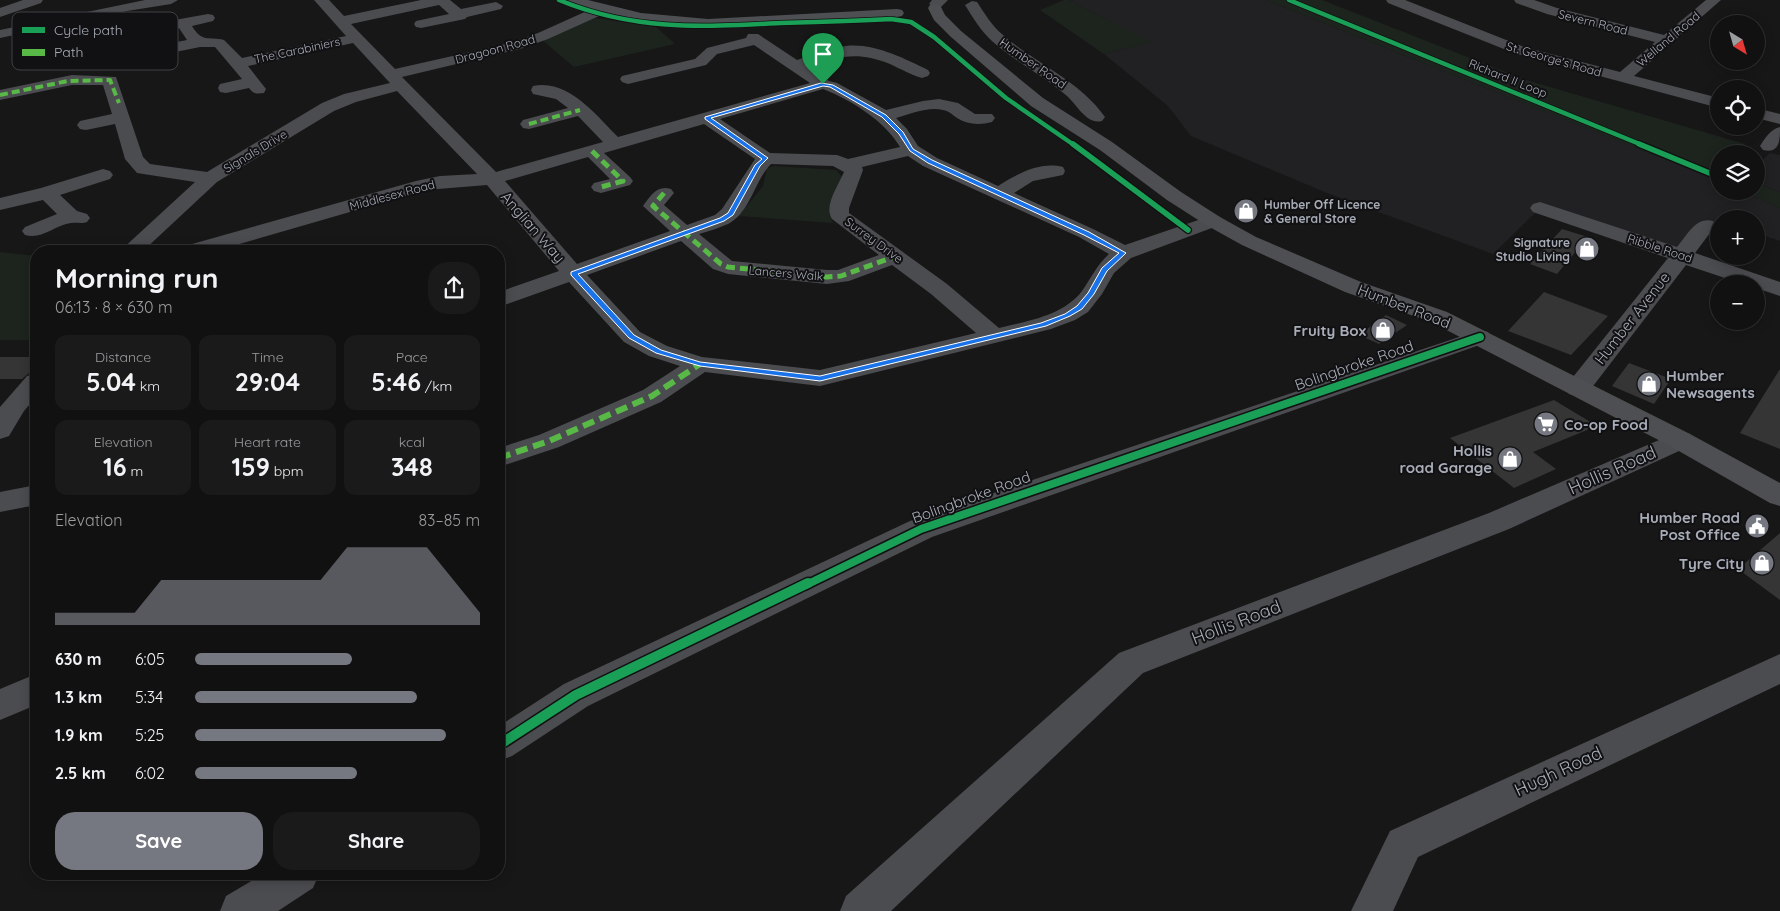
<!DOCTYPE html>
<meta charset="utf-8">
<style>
:root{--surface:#111;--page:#1a1a1a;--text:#f1f3f6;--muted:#9c9d9f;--line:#303131;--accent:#757880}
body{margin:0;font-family:Quicksand,sans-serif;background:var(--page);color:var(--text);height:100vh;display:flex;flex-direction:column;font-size:19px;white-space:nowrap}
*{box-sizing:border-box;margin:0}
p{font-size:16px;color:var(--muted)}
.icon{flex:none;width:28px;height:28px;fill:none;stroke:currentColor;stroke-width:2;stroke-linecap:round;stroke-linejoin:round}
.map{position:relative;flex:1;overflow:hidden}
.side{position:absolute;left:30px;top:245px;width:475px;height:635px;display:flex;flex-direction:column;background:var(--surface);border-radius:20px;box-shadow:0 2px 12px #0003,0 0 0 1px var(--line)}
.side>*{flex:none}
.needle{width:32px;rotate:143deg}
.controls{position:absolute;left:1710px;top:15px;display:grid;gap:10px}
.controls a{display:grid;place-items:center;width:55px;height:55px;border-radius:50%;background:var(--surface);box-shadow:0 2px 12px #0003,0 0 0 1px var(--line);font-size:25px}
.pin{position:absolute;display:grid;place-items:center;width:42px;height:42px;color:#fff;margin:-51px -21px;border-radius:50% 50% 50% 0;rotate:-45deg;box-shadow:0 0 5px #0007}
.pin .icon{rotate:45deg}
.round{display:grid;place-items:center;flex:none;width:52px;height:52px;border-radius:20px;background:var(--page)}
.overview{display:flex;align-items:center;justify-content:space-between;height:85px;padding:0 25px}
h1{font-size:28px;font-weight:700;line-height:38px}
.figures{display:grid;grid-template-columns:repeat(3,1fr);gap:8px;height:85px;padding:5px 25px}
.figures div{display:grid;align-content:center;border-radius:12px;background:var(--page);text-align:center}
.figures b{font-size:25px;font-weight:700}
.figures small{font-size:14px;font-weight:400}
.figures p{font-size:14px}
.chart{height:140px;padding:10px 25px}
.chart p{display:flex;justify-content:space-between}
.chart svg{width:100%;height:90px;margin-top:5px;fill:var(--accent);opacity:.7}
.button{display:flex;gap:10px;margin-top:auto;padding:10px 25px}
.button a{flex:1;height:58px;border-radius:20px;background:var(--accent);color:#fff;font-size:20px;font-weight:700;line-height:58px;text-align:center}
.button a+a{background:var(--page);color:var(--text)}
ul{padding:0 25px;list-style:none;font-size:16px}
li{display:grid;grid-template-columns:80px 60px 1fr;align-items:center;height:38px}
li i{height:12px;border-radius:6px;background:var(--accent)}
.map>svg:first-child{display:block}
</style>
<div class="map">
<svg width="1780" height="911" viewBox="0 0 1780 911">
<rect width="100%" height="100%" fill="#171717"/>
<path fill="#212123" d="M1074 0H1266L1719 181V191H1742L1780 208V241L1756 233V219H1719V225H1712L1676 261 1535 213 1493 254 1327 193 1191 136 1168 106 1104 54 1150 42 1070 1Z
M1770 153 1780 155V192L1756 183V166Z"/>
<path fill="#1d241e" d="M1064 0H1074L1070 1 1151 42 1104 54 1040 10Z
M1266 0H1322L1526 80 1745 144 1738 154H1719L1718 181Z
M595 18 656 27 675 44 574 67 541 39Z
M774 166 836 170 842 177 829 214 833 223 739 216 763 186 767 168Z
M1756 183 1780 192V208L1742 191H1756Z
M0 252 36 256V340H0Z"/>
<path fill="#353536" d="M1562 229 1588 237 1557 274 1530 264Z
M1544 292 1608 316 1571 355 1508 331Z
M1386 315 1407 325 1379 344 1359 335Z
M0 357H36V367L22 379H0Z
M1629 363 1671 379 1654 404 1612 386Z
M1780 369V449L1740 433Z
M1554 400 1597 426 1533 452 1556 469 1514 488 1450 438Z
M1780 533V600L1738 569Z"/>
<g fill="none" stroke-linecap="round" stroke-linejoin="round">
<path fill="#4b4c50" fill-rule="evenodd" d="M23 0H43L41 3 0 17V8Z
M145 0H178L171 4 127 11 0 38V30Z
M314 0H329L344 16 421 0H450L461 9 496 2 503 6 501 9 467 17 465 19 421 28 416 27 414 24 416 21 449 14 439 5 351 24 395 69 510 43 538 33 598 6H608L610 9 608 12 548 39 520 49 402 77 496 172 603 142 578 116 529 129 523 128 520 124 523 120 568 108 556 99 533 94 531 90 533 86C568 78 597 116 618 137L810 83 754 45 717 54 706 65 628 84 622 82 620 79 622 76 695 59 707 48 746 38 748 34H758L797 60C813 55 830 48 846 46 874 43 903 58 928 70L930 73 928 76 922 78C911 75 901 69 890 64 857 51 840 56 808 67L829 81 837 83 886 110 923 101 939 99 958 103 975 114H992L995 118 992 122C980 125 968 125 957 118 953 115 949 111 943 110 929 106 910 114 896 118L907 129 918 146 937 158 998 186C1017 174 1040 161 1063 167L1065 171 1063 175 1033 181 1014 193 1093 229 1125 245 1213 215 1220 217 1223 221 1220 225 1131 258 1114 273 1102 294 1088 312 1075 320 1051 329 820 386 705 372 661 402 559 447 499 467V448L539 435 643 390 680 366 649 356 624 342 569 282 499 307V292L559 271 487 185 426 190 215 251H182L185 246 416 181 440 176 477 174 397 91 356 102 334 111 217 182 143 251H120L195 182 137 173 125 159 115 124 86 130 80 129 77 125 80 121 112 114 103 85H72L0 100V90L72 75 116 77 143 157 150 164 207 172 322 103 344 94 390 83 353 43 248 66 266 89 264 93C257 94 253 94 249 88L226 93 220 92 218 88 220 84 242 79 215 47H200L121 63 115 61 113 58 115 55 121 53 187 40 179 28 97 44 51 48 46 46 43 43 46 40 51 38 97 34 208 14 213 15 215 18 213 21 192 26C202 43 208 36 224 40L242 58 346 36ZM823 89C851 100 885 121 900 147L848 159 837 155 770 153 720 119ZM704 124 755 159 722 209 715 215 687 225 664 205 674 193 671 189C657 185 651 195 643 206L670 231 577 264 505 181 588 157 610 179 594 183 591 187 594 191 601 193 630 185 633 181 630 177 604 153ZM908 156 923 166 1079 237 1109 254C1097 265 1091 278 1082 291 1063 316 1027 321 999 328L947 284 849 213V208L863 170 862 167ZM771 164 833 166 844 172C839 184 823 207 832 219L879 255 838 270H827L732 261 699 234C709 231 719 228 728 224 751 212 754 181 771 164ZM681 241 713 269 728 274 827 284 849 281 892 265 931 294 976 333 820 370 702 357 667 346 640 332 587 275Z
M932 0H948L941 7 936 8 929 4Z
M1386 0H1405L1524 47 1620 72 1655 42 1547 14 1516 3 1514 0H1534L1557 8 1664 35 1706 0H1721L1634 76 1719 98V108L1514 53 1388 3Z
M972 1 977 2C985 14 992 26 1003 35 1036 64 1079 80 1105 117L1102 121C1087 125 1078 106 1067 96 1044 76 1016 62 993 42 981 31 973 18 965 5Z
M1756 108 1780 114V124L1756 118Z
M1780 127C1780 140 1780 154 1763 150L1760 146C1765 138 1771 129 1780 127Z
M103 169 110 171 113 175 110 179 60 195 77 211 87 214 90 218 87 222C81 224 77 222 71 223 55 225 42 240 25 235L22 231 25 227 57 214 43 200 0 210V198L41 188Z
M1540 202 1677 247C1687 235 1696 216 1713 221L1716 225 1695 253 1780 282V296L1756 288V284H1743L1686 265 1587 394 1578 396 1569 394 1565 388 1569 382 1668 258 1533 212 1530 208 1533 204Z
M1480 330 1488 332 1492 337 1488 342 932 537 588 706 512 756 499 761V726L564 684 910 521Z
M36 374V397L24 411 9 436 0 439V407L27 376Z
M1680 431 1690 434 1694 440 1690 446 1509 529 1143 673 891 911H840L846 896 1119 653 1489 513Z
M36 485V505L0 512V492Z
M1780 654V684L1418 857 1393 911H1351L1390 831Z
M36 674V705L0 720V689Z
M263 874H319L313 888 278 911H220L226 896Z"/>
<path fill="#4d4f52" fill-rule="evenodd" d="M568 0H588L641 13 708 19 897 9 902 10 904 13 902 16 897 17C857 19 818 22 778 24 717 27 656 29 596 12 587 9 573 7 568 0Z
M935 4 940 5 945 15 961 31 1043 98 1112 142 1181 192 1220 217 1256 237 1361 282 1447 312 1690 434 1780 483V506L1770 503 1670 446 1431 322 1345 292 1242 245 1206 225 1167 200 1100 150 1031 106 951 37 934 20 928 8 930 5Z"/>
<path stroke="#58b947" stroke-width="4" stroke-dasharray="8 4" stroke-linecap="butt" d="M0 95 68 81 110 80 119 103
M529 124 580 110"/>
<path stroke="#58b947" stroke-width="5" stroke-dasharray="9 5" stroke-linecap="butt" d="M592 151 623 181 601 187
M664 193 653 206 721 264 728 267 827 277 841 276 896 256"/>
<path stroke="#58b947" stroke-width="6" stroke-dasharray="12 6" stroke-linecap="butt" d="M499 458 549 441 652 396 700 364"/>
<defs>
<path id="cycleway-far3" d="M559 0C634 31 701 27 780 23 817 22 854 21 891 19L911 22 934 37 1006 98 1074 145
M1289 0 1642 145"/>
<path id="cycleway-far2" d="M1073 144 1188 230
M1639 144 1719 177"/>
<path id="cycleway-far1" d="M806 585 921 529 1480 337"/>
<path id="cycleway" d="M499 745 576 695 808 583"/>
</defs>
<use href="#cycleway-far3" stroke="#111113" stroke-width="6"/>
<use href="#cycleway-far2" stroke="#111113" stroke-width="8"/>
<use href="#cycleway-far1" stroke="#111113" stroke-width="11"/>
<use href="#cycleway" stroke="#111113" stroke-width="13"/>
<use href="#cycleway-far3" stroke="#1a9f57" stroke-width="4.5"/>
<use href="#cycleway-far2" stroke="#1a9f57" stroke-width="5.5"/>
<use href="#cycleway-far1" stroke="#1a9f57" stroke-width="8"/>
<use href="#cycleway" stroke="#1a9f57" stroke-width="10"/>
</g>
<path fill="#1a73e8" stroke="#fff" fill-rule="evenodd" d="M821 83 833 85 886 115 903 132 913 149 932 160 1089 232 1126 253 1107 271 1094 294 1082 309 1070 316 1046 326 820 381 700 366 656 353 629 338 571 275V272L720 218 728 213 755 165 762 159 705 119V117ZM823 86 830 87 882 117 899 134 910 151 928 163 1084 235 1119 253 1102 268 1088 293 1077 306 1065 314 1041 323 820 376 700 362 661 350 634 335 578 274 724 221 733 215 760 166 768 158 711 118Z"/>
<defs>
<symbol id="shop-disc" viewBox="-11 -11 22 22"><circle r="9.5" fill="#757880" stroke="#111113"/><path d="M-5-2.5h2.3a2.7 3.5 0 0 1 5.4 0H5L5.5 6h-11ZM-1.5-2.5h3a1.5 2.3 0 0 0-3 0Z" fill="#fff"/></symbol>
<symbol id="supermarket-disc" viewBox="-11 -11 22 22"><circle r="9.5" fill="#757880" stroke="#111113"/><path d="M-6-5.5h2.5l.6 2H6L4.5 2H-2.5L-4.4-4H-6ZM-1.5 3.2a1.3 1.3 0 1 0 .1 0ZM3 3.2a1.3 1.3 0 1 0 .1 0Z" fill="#fff"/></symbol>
<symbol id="civic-disc" viewBox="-11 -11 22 22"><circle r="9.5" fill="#757880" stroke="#111113"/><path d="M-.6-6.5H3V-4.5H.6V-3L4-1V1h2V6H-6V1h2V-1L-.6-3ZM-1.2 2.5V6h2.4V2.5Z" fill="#fff"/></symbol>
</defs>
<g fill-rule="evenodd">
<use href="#shop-disc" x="1232" y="197" width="28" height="28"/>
<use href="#shop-disc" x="1573" y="235" width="28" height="28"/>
<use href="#shop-disc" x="1369" y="316" width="28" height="28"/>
<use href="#shop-disc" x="1635" y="370" width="28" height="28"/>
<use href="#supermarket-disc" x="1532" y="410" width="28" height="28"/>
<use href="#shop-disc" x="1496" y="445" width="28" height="28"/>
<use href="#civic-disc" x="1743" y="512" width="28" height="28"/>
<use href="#shop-disc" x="1748" y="549" width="28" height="28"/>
</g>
<g text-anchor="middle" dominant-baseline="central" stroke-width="4" stroke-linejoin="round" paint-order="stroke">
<g font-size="12" fill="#a8adb8" stroke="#111113">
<text transform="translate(1593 22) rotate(14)">Severn Road</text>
<text transform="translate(1668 39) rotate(-40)">Welland Road</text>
<text transform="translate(495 49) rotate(-15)">Dragoon Road</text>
<text transform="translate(297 50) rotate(-12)">The Carabiniers</text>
<text transform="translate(1554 59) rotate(16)">St. George's Road</text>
<text transform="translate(1033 63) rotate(35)">Humber Road</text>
<text transform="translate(1508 78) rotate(22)">Richard II Loop</text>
<text transform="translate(255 151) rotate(-31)">Signals Drive</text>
<text transform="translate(392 195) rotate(-15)">Middlesex Road</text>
<text transform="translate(874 240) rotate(36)">Surrey Drive</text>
<text transform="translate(1660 248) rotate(18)">Ribble Road</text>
<text transform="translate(786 273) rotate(5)">Lancers Walk</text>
</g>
<g font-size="12" font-weight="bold" fill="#a8adb8" stroke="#111113" text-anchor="start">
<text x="1264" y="204">Humber Off Licence<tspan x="1264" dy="14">&amp; General Store</tspan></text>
<text x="1570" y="242" text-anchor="end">Signature<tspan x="1570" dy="14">Studio Living</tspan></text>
</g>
<g font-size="15" fill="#a8adb8" stroke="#111113">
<text transform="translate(533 227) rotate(49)">Anglian Way</text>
<text transform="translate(1404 306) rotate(21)">Humber Road</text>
<text transform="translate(1632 318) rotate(-52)">Humber Avenue</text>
<text transform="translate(1354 365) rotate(-19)">Bolingbroke Road</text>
<text transform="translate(971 497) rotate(-20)">Bolingbroke Road</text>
</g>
<g font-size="15" font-weight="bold" fill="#a8adb8" stroke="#111113" text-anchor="end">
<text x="1366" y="330">Fruity Box</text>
<text x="1666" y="375" text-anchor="start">Humber<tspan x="1666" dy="17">Newsagents</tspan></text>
<text x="1564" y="424" text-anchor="start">Co-op Food</text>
<text x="1492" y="450">Hollis<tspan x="1492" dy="17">road Garage</tspan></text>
<text x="1740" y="517">Humber Road<tspan x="1740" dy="17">Post Office</tspan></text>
<text x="1744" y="563">Tyre City</text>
</g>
<g font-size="18" fill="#a8adb8" stroke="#111113">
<text transform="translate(1612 470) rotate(-24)">Hollis Road</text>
<text transform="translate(1236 622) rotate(-21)">Hollis Road</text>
<text transform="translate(1558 771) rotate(-25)">Hugh Road</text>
</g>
</g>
<rect x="12" y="12" width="166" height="58" rx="8" fill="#111113" stroke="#3e4045" stroke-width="1"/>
<rect x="22" y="27" width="23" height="6" fill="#1a9f57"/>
<rect x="22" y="49" width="23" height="7" fill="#58b947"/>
<g font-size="14" fill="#a8adb8">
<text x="54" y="35">Cycle path</text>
<text x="54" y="57">Path</text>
</g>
</svg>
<div class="controls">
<a><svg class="needle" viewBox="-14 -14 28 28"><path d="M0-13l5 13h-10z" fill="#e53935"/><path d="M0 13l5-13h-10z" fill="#9c9d9f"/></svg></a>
<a><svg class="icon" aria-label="locate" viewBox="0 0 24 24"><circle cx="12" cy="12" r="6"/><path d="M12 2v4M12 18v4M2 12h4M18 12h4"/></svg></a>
<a><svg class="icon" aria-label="layers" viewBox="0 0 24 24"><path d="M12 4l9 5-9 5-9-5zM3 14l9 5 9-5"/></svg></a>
<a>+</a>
<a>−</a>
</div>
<div class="pin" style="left:823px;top:84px;background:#1e9e55"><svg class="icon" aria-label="arrive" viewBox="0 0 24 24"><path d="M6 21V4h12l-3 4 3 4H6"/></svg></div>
<section class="side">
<div class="overview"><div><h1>Morning run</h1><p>06:13 · 8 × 630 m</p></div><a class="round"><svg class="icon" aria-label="share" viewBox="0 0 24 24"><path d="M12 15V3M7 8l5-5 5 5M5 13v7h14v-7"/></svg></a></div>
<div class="figures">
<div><p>Distance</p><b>5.04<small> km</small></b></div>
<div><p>Time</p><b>29:04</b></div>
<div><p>Pace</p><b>5:46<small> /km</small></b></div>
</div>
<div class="figures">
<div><p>Elevation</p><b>16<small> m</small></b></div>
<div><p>Heart rate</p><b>159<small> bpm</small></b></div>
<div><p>kcal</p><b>348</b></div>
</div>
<div class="chart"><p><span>Elevation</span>83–85 m</p>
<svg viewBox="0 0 160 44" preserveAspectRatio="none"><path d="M0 44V38L10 38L20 38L30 38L40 22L50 22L60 22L70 22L80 22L90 22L100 22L110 6L120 6L130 6L140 6L150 22L160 38V44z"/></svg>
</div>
<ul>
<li><b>630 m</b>6:05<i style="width:55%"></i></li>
<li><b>1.3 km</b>5:34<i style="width:78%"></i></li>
<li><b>1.9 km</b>5:25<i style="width:88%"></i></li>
<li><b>2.5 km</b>6:02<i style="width:57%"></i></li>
</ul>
<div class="button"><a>Save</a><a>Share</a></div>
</section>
</div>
